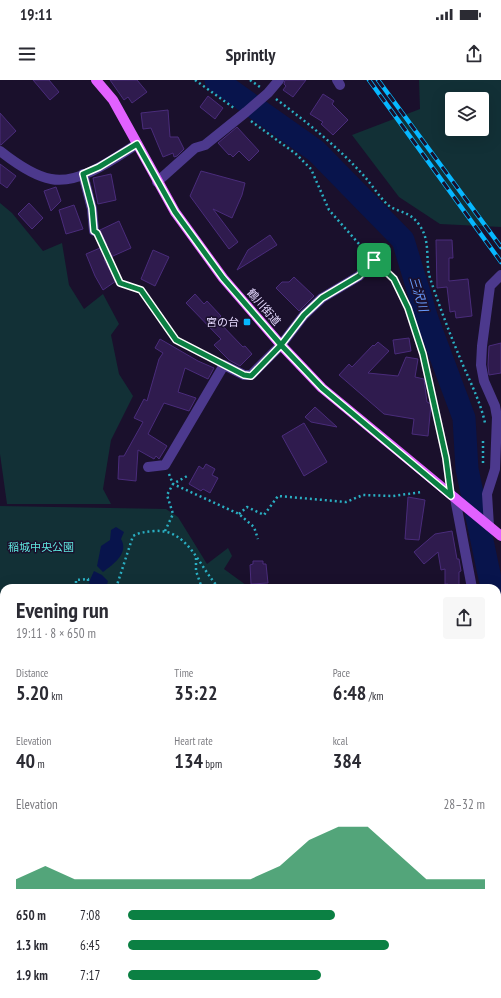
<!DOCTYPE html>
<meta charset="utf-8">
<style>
:root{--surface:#fff;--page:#f7f7f7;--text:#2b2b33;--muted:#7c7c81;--accent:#0b8043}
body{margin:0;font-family:"PT Sans Narrow","Noto Sans JP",sans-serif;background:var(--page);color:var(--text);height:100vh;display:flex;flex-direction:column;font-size:15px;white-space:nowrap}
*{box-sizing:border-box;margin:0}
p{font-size:13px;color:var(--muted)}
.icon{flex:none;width:22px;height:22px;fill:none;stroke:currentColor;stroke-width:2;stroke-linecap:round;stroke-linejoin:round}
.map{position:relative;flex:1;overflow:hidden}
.details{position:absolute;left:0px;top:504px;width:501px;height:414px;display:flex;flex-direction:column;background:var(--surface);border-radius:12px 12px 0 0;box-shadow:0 4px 16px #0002}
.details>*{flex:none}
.buttons{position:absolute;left:445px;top:12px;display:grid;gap:8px}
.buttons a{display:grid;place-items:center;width:44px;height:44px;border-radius:4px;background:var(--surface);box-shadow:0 4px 16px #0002;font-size:20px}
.pin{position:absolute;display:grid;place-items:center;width:34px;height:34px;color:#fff;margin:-17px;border-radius:8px;box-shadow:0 2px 6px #0006}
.round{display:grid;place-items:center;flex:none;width:42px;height:42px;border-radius:4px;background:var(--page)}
.headline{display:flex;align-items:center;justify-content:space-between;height:68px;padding:0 16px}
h1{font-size:22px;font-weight:700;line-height:30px}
.metrics{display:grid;grid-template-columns:repeat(3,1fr);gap:6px;height:68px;padding:4px 16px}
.metrics div{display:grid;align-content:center}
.metrics b{font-size:20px;font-weight:700}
.metrics small{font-size:11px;font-weight:400}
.metrics p{font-size:11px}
.chart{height:112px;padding:8px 16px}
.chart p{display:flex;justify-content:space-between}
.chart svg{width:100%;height:72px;margin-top:4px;fill:var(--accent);opacity:.7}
ul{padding:0 16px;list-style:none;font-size:13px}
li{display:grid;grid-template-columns:64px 48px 1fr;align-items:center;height:30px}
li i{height:10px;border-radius:5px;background:var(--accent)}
.status{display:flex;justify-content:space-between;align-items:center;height:28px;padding:0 20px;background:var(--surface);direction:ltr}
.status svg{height:11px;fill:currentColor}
header{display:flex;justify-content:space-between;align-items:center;height:52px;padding:0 16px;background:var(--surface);font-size:18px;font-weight:700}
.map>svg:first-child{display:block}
</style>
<div class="status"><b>19:11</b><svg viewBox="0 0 49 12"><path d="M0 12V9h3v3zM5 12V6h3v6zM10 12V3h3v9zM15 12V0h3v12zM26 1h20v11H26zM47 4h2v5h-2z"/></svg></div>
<header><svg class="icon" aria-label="menu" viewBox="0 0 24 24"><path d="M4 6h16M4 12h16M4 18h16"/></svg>Sprintly<svg class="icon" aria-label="share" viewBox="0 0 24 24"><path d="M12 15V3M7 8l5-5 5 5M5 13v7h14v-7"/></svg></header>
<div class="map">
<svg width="501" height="918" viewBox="0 0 501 918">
<rect width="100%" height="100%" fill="#1a102c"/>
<path fill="#123036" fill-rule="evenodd" d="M419 0H501V147L440 144 399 117 352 55 420 29ZM452 19H482V49H452Z
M0 123 12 133 43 171 62 163 69 205 84 229 103 214 119 244 111 255 119 294 133 316 111 360 103 409 111 424H7L0 374Z
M0 426 166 429 178 437 207 484 228 468 232 476 224 489 250 508H4V914H492V918H0Z"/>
<path fill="#08144c" d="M116 447 124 452 121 459C129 473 114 484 103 492L97 486 101 466 110 460 111 450Z
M94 491 102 495 108 501 106 508H91L89 502Z"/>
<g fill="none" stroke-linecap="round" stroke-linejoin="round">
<path stroke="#08144c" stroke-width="23" d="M216 0 316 71 403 160 427 239 464 338 467 389 492 508
M497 529 501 546
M497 658H501"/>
</g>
<path fill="#2f1b4e" stroke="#4a2c7b" d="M33 0H49L59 12 50 20Z
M110 0H137L147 12 132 23 128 17 124 20Z
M285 0H306L293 17 283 10 286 6 284 4Z
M323 14 334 21 332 24 348 40 333 55 321 44 323 42 310 34Z
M208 16 223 28 215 39 200 27Z
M168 30 170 57H178L184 69 177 76 174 77 173 73 163 77 151 48 143 49 141 33Z
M0 33 16 51 1 65H0Z
M237 47 259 71 249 81 239 71 233 77 230 74 229 75 218 63Z
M0 84 16 96 7 108 0 103Z
M201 91 245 103 242 115 232 138 213 129 238 162 229 169 190 116Z
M111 94 116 120 98 124 93 98Z
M56 107 61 121 51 131 44 111Z
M29 123 43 138 32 149 18 134Z
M74 125 83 149 66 154 59 130Z
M119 141 131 168 104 180 116 201 103 210 95 196 86 174 107 165 100 150Z
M270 155 277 165 237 190 248 170Z
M436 160H452L453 178H449V201L468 199 472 236 456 238 455 231 450 232 447 207 437 208Z
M153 170 169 177 155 206 141 199Z
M294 197 314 216 299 231 276 208 282 202H289Z
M195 214 204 224 207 221 221 236 217 240 243 267 245 266 252 274 240 286 229 280 214 265 221 259 186 223Z
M409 258 411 271 395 274 393 260Z
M160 259 198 281 214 288 208 299 185 288 178 312 196 318 189 331 164 323 148 354 167 366 159 379 156 376 154 379 138 370 136 401 118 399 119 376H124L143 342 134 338 144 319 147 321 159 279 163 273 155 268Z
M378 262 389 271 368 293 398 296 406 277 418 279 415 297 424 299 427 322 431 324 428 356 412 354 414 339 384 334 339 295 349 284 352 287 373 265 374 266Z
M501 263V293L489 295 488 285 489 266Z
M315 327 337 347 311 342 305 337Z
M304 343 327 382 304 396 282 356Z
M206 384 215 389 212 395 218 398 210 413 203 409 201 411 189 404 199 386 203 389Z
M408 417 425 420 419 460 405 459Z
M452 451 457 479H459L461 491 459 492V508H448V504H445V489L441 490 438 472 424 484 414 472 435 454Z
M253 481H263V484H266L268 503 251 504 250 485 253 484Z"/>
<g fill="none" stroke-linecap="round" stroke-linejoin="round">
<path stroke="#2aafc3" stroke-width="2.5" stroke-dasharray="2 3" stroke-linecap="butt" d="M195 0 234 28
M250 0 260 7
M276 19C308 43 339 68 365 97 372 105 378 115 386 123 395 133 409 129 420 146 431 162 425 181 430 198 439 225 449 252 460 278 469 300 480 320 485 343
M251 41 296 74 311 89 329 130 367 173
M100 159 120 203 141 210 176 260 214 280
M381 186C414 217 424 278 433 321 439 347 445 373 449 399
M483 383V360
M169 394 173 404 239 434 254 447 258 459
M239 434 247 427 264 435 278 416 346 422 363 415 393 416 422 412
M165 451 173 434 167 415 173 404 189 395
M196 478V491L202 508
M76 508V500L88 499V508
M116 508 133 456C140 452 146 452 154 451 188 448 199 487 219 508
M0 541 4 545
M0 581 4 583
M0 592 4 601
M0 625 4 621
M497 680 501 679
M0 700 4 706
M0 794 4 795
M0 821 4 824
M0 860 4 869
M52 914V918
M235 914 237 918
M271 914 272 918
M399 914 403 918
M10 918V914
M78 918 79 914
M174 918 176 914
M220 918V914
M261 918 266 914
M424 918 425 914"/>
<path stroke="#4c398d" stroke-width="10" d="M337 0 340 5
M0 71C14 82 33 96 51 99 79 105 115 78 137 64
M83 94 92 129 94 151
M157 102 195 68 205 65 246 32 268 13 279 0
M148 387 165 385 224 285 244 295H251L281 265 304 235 322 218 359 196 374 180
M455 418 472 508
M489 446 487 414 495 389 497 337 495 326 484 301 481 285 482 266 490 206 501 195
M497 612 501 624
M497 839 501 838
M494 917 496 918"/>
<path stroke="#e261ff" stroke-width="10" d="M96 0 113 20 175 132 223 198 281 265 322 308 501 456"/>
<defs>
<path id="rail" d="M369 0 501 182
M378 0 501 167"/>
</defs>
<use href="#rail" stroke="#06b7ff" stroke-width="4.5"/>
<use href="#rail" stroke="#1a102c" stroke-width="3" stroke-dasharray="9" stroke-linecap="butt"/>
</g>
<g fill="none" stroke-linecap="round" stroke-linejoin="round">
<defs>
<path id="route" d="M374 180 359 196 322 218 304 235 281 265 251 296 244 295 176 260 141 210 120 203 97 153 94 151 92 128 83 94 99 87 137 64 175 132 223 198 281 265 322 308 451 416 446 378 423 274 408 228 394 199 374 180"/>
</defs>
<use href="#route" stroke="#fff" stroke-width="8"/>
<use href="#route" stroke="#0b8043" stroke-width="5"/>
</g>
<rect fill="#06b7ff" stroke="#1a102c" stroke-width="1.5" x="243" y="238" width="8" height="8" rx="2"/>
<g text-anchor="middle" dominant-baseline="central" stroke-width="3" stroke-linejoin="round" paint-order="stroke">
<g font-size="11" fill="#e6daff" stroke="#1a102c">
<text transform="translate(264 227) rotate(49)">鶴川街道</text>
</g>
<g font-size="11" fill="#e6daff" stroke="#1a102c" text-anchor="end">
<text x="239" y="242">宮の台</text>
</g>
<g font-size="11" fill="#5fe6de" stroke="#1a102c">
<text x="41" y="467">稲城中央公園</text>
</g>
<g font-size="12" font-style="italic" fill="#689cff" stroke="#1a102c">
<text transform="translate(419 214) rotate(73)">三沢川</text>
</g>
</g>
</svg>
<div class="buttons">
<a><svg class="icon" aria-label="layers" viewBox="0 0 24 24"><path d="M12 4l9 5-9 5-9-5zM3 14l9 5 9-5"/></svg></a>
</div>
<div class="pin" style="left:374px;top:180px;background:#1e9e55"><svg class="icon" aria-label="arrive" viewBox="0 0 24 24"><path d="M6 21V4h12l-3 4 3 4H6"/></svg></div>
<section class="details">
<div class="headline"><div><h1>Evening run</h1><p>19:11 · 8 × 650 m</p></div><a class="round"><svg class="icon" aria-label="share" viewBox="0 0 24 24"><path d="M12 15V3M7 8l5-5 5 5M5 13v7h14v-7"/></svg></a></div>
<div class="metrics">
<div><p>Distance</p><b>5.20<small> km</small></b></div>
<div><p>Time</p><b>35:22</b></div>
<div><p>Pace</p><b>6:48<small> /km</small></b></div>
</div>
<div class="metrics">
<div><p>Elevation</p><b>40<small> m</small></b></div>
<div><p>Heart rate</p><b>134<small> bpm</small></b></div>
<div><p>kcal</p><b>384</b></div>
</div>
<div class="chart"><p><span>Elevation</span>28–32 m</p>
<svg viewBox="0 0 160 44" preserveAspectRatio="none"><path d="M0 44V38L10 30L20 38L30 38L40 38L50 38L60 38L70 38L80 38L90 30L100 14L110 6L120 6L130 22L140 38L150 38L160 38V44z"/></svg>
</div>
<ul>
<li><b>650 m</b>7:08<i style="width:58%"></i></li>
<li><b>1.3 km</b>6:45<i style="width:73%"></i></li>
<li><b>1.9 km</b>7:17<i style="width:54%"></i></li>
</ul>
</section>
</div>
